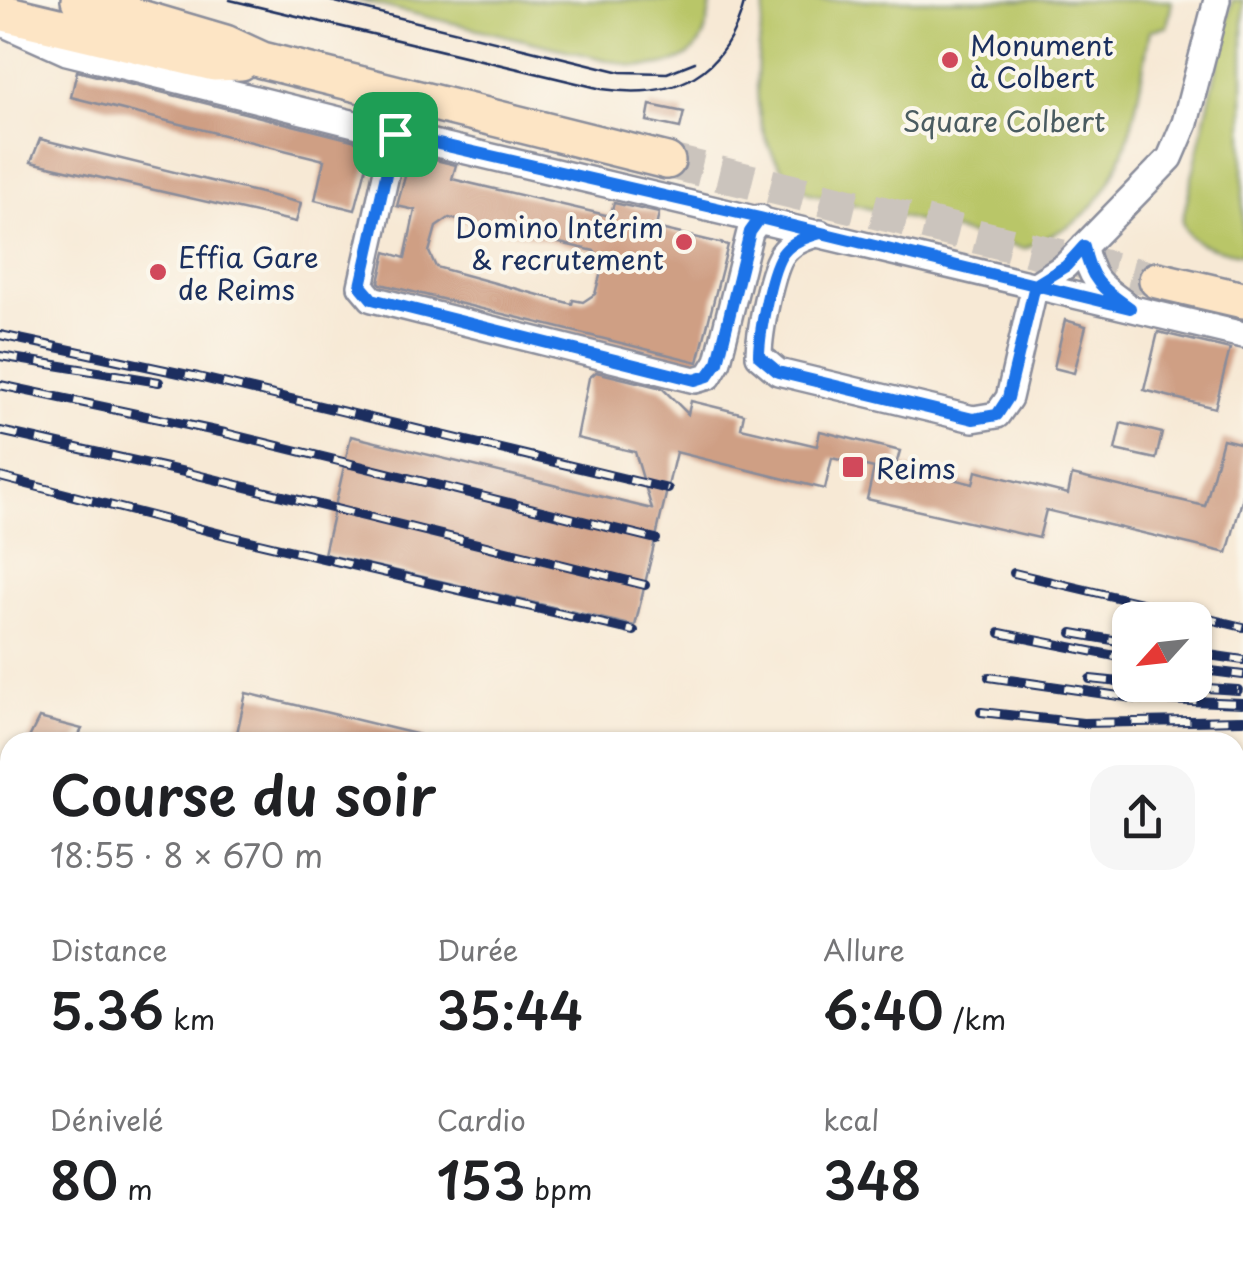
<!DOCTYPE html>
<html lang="fr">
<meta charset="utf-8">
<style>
:root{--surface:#fff;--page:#f6f6f6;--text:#202124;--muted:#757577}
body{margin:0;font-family:"Playpen Sans",sans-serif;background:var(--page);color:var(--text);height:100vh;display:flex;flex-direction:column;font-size:38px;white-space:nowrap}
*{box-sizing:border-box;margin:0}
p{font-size:32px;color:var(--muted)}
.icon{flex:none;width:55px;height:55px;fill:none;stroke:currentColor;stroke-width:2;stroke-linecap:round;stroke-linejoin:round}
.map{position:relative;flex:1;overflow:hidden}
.side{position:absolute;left:0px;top:732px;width:1245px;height:532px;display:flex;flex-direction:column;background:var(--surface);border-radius:30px 30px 0 0;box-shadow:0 2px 8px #0004}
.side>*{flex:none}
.needle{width:65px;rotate:243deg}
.buttons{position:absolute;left:1112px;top:602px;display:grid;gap:20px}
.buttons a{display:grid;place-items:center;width:100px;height:100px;border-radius:20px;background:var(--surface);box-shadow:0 2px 8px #0004;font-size:50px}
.pin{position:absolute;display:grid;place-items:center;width:85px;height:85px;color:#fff;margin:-42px;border-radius:20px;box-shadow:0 5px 15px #0006}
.round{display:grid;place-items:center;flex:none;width:105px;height:105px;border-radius:30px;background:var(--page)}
.head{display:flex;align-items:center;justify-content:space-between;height:170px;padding:0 50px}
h1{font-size:55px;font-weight:600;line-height:75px}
.metrics{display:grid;grid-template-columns:repeat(3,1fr);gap:15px;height:170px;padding:10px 50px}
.metrics div{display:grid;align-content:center}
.metrics b{font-size:50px;font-weight:600}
.metrics small{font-size:28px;font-weight:400}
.metrics p{font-size:28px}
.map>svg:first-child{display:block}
</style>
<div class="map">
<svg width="1243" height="1264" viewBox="0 0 1243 1264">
<rect width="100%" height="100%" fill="#fbf7ec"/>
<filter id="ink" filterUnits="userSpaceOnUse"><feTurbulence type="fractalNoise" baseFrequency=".01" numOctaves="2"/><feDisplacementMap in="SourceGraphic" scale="20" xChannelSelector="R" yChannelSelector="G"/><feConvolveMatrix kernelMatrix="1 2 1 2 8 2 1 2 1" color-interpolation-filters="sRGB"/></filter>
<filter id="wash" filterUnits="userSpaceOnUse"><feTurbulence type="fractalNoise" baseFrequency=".0048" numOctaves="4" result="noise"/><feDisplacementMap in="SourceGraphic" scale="40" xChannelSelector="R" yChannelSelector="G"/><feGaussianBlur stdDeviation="2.25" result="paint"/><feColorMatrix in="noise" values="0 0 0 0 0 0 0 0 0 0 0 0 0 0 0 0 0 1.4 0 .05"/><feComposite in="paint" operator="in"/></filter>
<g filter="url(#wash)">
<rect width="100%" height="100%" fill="#f7e9d5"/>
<path fill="#b9c668" stroke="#6a7a63" stroke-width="2.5" d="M356 0H712C709 12 708 28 702 39 690 64 656 68 632 66Z
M766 0H1171L1172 2 1167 27 1150 30C1138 92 1131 184 1073 223 1058 233 1040 240 1024 249L809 193C743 151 754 66 766 0Z
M1232 0H1243V255C1220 249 1189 248 1182 222Z"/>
<g id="blocks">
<path fill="#cf9f84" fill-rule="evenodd" d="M77 71 372 145 355 210 315 200 324 160 71 97Z
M650 105 684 112 680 128 647 121Z
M40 139 301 203 296 222 31 162Z
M411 154 456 165 452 179 610 216 614 203 659 213 656 228 728 245 698 362 381 284 379 282 386 252 405 258 415 210 397 206ZM449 218 595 251 603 265 595 294 583 302 573 300 572 304 436 267 429 252 436 227Z
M1065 320 1086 326 1074 373 1054 368Z
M1158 332 1230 349 1215 408 1144 390Z
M596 372 662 388 688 414 691 401 744 414 741 428 817 446 820 431 900 451 896 465 973 484 976 471 1068 494 1072 475 1205 506 1223 439 1243 444V497L1227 553 1046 510 1039 538 867 499 874 468 832 458 825 489 676 452 635 626 324 554 351 436 652 509 635 452 577 438 589 378Z
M1121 423 1162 433 1156 459 1115 450Z
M246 693 424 736 423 742H235Z
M39 718 82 729 75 742H27Z"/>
</g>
</g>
<g filter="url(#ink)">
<use href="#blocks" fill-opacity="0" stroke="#898c9a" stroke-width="2.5"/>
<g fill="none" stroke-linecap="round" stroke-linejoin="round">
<path stroke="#cbc4bd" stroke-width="35" stroke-dasharray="35 18" stroke-linecap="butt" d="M667 161 1157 280"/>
<defs>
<path id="street" d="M9 26 67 52 395 134 1243 335
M395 134 361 286 372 299 695 380 709 376 718 361 750 232 760 218
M820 233C807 237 793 241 784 252 771 266 759 335 759 356L778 372 973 419 997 415 1009 398 1035 285
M1084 246C1089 277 1099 286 1125 304
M1035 285 1065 266 1170 158 1185 123 1217 0
M0 819 10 824
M1235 937 1243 934
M1235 1246 1243 1235
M950 1255 969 1264
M222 1264 226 1255
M597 1264 599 1255"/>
<path id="secondary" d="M79 0 225 43 262 60 667 161
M0 12 214 63 241 62
M1157 280 1243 300
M0 1068 10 1112
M42 1255 44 1264"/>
</defs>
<use href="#street" stroke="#898c9a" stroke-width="30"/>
<use href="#secondary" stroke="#898c9a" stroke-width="40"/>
<use href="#street" stroke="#fff" stroke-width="25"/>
<use href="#secondary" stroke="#fde5c5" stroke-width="35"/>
<path stroke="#1b2f5e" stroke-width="2.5" d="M230 0 602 89C676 100 726 75 745 0
M327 0 621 72 667 73 695 62"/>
<defs>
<path id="rail" d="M0 335 198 377 668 489
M0 356 159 382
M0 385 225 433 656 539
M0 431 189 473 645 585
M0 477 229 536 634 631
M1014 573 1243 627
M1000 633 1130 659
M1072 633 1130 643
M1195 653 1243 660
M1195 669 1243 675
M989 677 1140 699 1243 703
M1090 679 1130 683
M1161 685 1238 690
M981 712 1083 723 1243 720"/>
</defs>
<use href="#rail" stroke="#1b2f5e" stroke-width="10"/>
<use href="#rail" stroke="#fbf7ec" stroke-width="6" stroke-dasharray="19" stroke-linecap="butt"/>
</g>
</g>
<g fill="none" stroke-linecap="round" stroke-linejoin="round" filter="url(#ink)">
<defs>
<path id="route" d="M395 134 760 218 820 233C807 237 793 241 784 252 771 266 759 335 759 356L778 372 973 419 997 415 1008 398 1035 285 1130 308C1103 289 1090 281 1084 246L1066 266 1035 285 760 218 750 232 718 362 708 376 695 380 372 299 361 286 395 134"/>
</defs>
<use href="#route" stroke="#fff" stroke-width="20"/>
<use href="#route" stroke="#1a73e8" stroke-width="12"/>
</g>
<g fill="#d1495b" stroke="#fbf7ec" stroke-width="4">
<circle cx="950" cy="60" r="10"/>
<circle cx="684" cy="242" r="10"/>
<circle cx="158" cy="272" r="10"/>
<rect x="841" y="455" width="24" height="24" rx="5"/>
</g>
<g text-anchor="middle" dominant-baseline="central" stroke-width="8" stroke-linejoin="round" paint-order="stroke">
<g font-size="28" fill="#1b2f5e" stroke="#fbf7ec" text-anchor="start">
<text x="970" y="44">Monument<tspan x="970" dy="32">à Colbert</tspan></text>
<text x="664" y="226" text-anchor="end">Domino Intérim<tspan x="664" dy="32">&amp; recrutement</tspan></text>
<text x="178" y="256">Effia Gare<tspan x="178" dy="32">de Reims</tspan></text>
<text x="876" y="467">Reims</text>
</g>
<g font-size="28" fill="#4a5c61" stroke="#fbf7ec">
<text x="1004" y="120">Square Colbert</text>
</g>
</g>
</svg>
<div class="buttons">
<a><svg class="needle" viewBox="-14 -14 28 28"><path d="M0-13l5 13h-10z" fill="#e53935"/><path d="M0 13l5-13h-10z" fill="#757577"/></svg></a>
</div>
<div class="pin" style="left:395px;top:134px;background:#1e9e55"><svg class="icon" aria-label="arrive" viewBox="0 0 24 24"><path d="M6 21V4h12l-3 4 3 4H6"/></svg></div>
<section class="side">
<div class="head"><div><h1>Course du soir</h1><p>18:55 · 8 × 670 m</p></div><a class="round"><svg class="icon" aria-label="share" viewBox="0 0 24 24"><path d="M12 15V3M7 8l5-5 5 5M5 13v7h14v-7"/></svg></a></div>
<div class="metrics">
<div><p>Distance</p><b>5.36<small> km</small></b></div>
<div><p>Durée</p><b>35:44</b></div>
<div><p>Allure</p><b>6:40<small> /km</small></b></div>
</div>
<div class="metrics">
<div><p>Dénivelé</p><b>80<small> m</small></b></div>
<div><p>Cardio</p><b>153<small> bpm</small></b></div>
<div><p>kcal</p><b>348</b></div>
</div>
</section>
</div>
